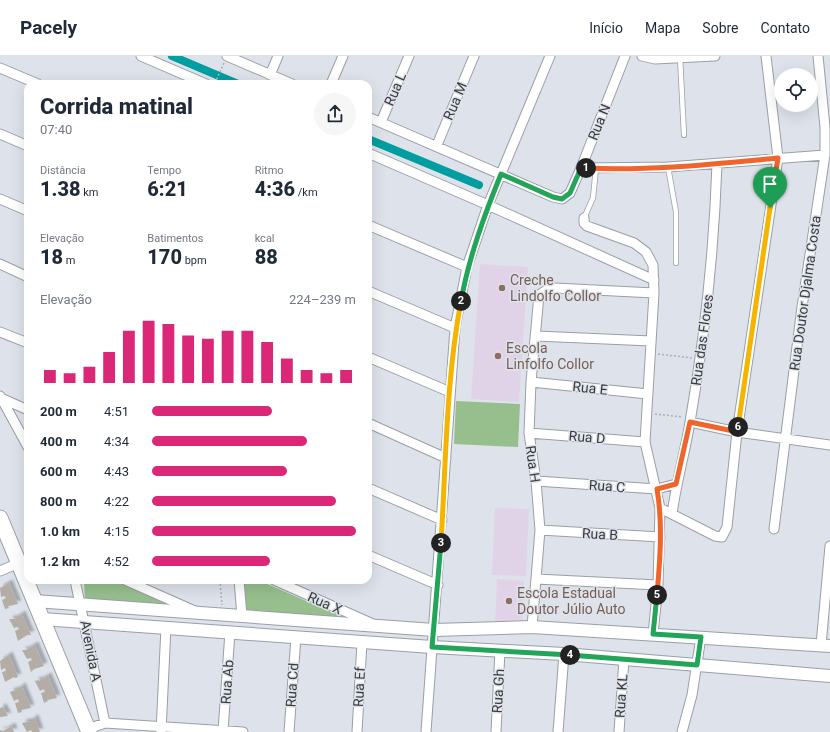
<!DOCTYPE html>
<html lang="pt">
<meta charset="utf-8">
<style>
:root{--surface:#fff;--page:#f6f6f7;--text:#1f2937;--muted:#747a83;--line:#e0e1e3;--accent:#db2777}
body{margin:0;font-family:Roboto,sans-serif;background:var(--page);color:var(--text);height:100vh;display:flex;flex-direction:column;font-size:15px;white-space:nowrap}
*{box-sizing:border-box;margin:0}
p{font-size:13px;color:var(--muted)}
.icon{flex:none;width:22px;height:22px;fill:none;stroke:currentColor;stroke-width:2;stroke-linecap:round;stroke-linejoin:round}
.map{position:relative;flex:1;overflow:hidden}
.details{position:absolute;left:24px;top:24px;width:348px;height:504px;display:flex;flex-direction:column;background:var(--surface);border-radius:12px;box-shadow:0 4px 16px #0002}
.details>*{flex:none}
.fabs{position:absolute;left:774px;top:12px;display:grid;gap:8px}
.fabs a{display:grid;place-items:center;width:44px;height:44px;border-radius:50%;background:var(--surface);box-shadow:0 4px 16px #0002;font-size:20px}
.pin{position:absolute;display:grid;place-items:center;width:34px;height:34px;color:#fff;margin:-41px -17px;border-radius:50% 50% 50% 0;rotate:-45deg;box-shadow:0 0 4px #0007}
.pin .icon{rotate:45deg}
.km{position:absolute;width:20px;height:20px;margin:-10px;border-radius:50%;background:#222;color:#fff;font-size:11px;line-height:20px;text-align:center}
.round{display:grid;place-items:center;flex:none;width:42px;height:42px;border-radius:21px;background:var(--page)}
.headline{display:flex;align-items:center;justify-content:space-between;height:68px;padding:0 16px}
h1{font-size:22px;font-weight:800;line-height:30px}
.figures{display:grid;grid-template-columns:repeat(3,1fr);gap:6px;height:68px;padding:4px 16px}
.figures div{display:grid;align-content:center}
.figures b{font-size:20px;font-weight:800}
.figures small{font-size:11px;font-weight:400}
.figures p{font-size:11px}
.chart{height:112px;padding:8px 16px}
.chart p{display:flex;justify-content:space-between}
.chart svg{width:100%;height:72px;margin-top:4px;stroke:var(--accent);stroke-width:6}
ul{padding:0 16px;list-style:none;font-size:13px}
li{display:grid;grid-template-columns:64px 48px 1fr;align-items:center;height:30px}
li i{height:10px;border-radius:5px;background:var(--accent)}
header{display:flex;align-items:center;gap:24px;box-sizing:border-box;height:56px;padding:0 20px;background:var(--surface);border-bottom:1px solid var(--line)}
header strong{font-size:19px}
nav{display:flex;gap:22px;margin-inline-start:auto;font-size:14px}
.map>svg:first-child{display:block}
</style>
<header>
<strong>Pacely</strong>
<nav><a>Início</a><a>Mapa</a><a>Sobre</a><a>Contato</a></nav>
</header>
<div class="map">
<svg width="830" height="676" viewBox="0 0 830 676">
<defs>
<filter id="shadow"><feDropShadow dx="3.5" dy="-3.5" stdDeviation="1" flood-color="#0004"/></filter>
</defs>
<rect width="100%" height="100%" fill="#dee3eb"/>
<path fill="#e1d3e7" d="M480 208 528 211 519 346 471 343Z
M495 452 529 453 526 520 492 519Z
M497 523 524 525 522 566 495 565Z"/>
<path fill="#97bf8e" d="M456 345 520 348 518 391 454 388Z
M84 524H116L185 554 85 546Z
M241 524H258L357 567 243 558Z"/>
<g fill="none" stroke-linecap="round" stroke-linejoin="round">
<path stroke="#009ea0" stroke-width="8" d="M172 0 238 28
M368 83 479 129"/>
</g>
<path fill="#b3ada6" filter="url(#shadow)" d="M9 527 18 548 8 550 9 552 5 553 2 544 6 542 5 540 1 541 0 532Z
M22 558 31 579H27L18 585 15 575 19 573 18 571 14 572 9 563H14Z
M35 589 44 610 34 613 31 616 28 606 32 604 31 602 27 603 22 594H26Z
M9 599 18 621 15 622 14 621 5 626 2 616 6 615 5 612 1 614 0 605Z
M48 620 57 642 47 644 48 645 44 647 41 637 45 636 44 633 40 635 35 625 39 624V625Z
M22 630 31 652 21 654 22 656 18 657 15 647 19 646 18 643 14 645 10 636 19 633V632Z
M3 651 8 660 0 661V652Z
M35 662 40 676H32L31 674 27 676 22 667 32 665V663Z
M12 670 14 676H0V674L3 675Z"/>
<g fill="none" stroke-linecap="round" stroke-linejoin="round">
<defs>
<path id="service" d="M680 1 684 79
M668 111 676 156V207
M584 162 593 142 596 112"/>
<path id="minor" d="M141 0 206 28
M227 0 292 28
M642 0 655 3 715 0
M0 12 38 28
M270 19 278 0
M331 28 343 0
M368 61 553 141 562 143 570 137 581 112 625 0
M381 66 409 0
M0 78 28 90
M437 89 474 0
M368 97 488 149 654 224
M581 112 668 111 825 99
M0 143 28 155
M584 162V167L587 170 634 187 646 196 653 209 654 237 645 386 660 452 658 529 653 578
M368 169 467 211
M0 208 28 221
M368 235 455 272
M0 276 28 287
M536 280 651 285
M368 301 450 336
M531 326 648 338
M0 340 28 391
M1 342 28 354
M690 366 737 376 830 389
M368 367 446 402
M529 377 645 386
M536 425 657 433 676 428
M368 432 442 464
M660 452 715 480 722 481 727 471 737 376 778 102 766 0
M672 458C676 427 685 397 690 366 705 280 714 195 717 108
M774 473 802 251 825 99V71L818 0
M540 474 660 481
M368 499 438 529
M0 515 19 507
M536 523 658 529
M75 524 105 667
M125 524 195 555
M239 524 242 560
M274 524 371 567
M532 571 540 474 536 425 529 377 531 326 539 239 548 233 555 232 654 237
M821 589 830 490
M88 673 105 667 243 676
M223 675 230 576
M161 676 166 571
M289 676 296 581
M357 676 362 586
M426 676 455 272 467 211 488 149 550 0
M496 676 500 594
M558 676 564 598
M619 676 624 603
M682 676 692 639 701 581"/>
<path id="tertiary" d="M35 545 434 574 532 571 830 590
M42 563 432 591 564 598 830 620"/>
<path id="primary" d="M0 462 89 676"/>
</defs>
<use href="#service" stroke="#9a9fa6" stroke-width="6"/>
<use href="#minor" stroke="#9a9fa6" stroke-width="11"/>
<use href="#tertiary" stroke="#9a9fa6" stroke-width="14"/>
<use href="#primary" stroke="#9a9fa6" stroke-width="17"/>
<path stroke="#abafb6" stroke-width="1.5" stroke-dasharray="2 2" stroke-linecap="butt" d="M215 27 224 7
M658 298 692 302
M655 358 683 361
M220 524 222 549"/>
<use href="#service" stroke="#fff" stroke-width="4.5"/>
<use href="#minor" stroke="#fff" stroke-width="9"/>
<use href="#tertiary" stroke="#fff" stroke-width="12"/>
<use href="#primary" stroke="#fff" stroke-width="15"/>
</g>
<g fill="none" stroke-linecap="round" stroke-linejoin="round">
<defs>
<path id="split-1" d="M586 112C650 115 714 108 778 102L770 152"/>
<path id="split-2" d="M461 245C469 201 484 160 501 118L553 141 562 143 570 137 581 112H586"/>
<path id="split-3" d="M441 487C446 407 446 324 461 245"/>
<path id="split-4" d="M441 487 432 591 570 599"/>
<path id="split-5" d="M570 599 697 609 701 581 653 578 657 539"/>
<path id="split-6" d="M657 539C660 504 663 468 657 433L676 428 690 366 738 376V371"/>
<path id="split-7" d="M738 371 770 152"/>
</defs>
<use href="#split-1" stroke="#fff" stroke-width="8"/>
<use href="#split-2" stroke="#fff" stroke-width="8"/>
<use href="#split-3" stroke="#fff" stroke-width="8"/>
<use href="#split-4" stroke="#fff" stroke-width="8"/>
<use href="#split-5" stroke="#fff" stroke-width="8"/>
<use href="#split-6" stroke="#fff" stroke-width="8"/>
<use href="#split-7" stroke="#fff" stroke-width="8"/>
<use href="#split-1" stroke="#f0652b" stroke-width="5"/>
<use href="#split-2" stroke="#22a559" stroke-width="5"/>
<use href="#split-3" stroke="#f5b400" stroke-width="5"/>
<use href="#split-4" stroke="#22a559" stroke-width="5"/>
<use href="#split-5" stroke="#22a559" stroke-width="5"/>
<use href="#split-6" stroke="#f0652b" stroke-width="5"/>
<use href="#split-7" stroke="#f5b400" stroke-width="5"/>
</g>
<g fill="#8d6e63" stroke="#dee3eb" stroke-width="1.5">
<circle cx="502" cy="232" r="4"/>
<circle cx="498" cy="300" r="4"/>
<circle cx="509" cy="545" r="4"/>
</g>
<g text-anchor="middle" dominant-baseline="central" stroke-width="3" stroke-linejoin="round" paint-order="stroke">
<g font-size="14" fill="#393b3e" stroke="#dee3eb">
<text transform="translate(395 33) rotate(-67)">Rua L</text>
<text transform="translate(455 45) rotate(-67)">Rua M</text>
<text transform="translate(599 66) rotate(-68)">Rua N</text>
<text transform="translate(805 237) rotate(-82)">Rua Doutor Djalma Costa</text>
<text transform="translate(702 284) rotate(-82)">Rua das Flores</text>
<text transform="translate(590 332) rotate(6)">Rua E</text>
<text transform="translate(587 381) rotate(5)">Rua D</text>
<text transform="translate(533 408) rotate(82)">Rua H</text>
<text transform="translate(607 430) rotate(4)">Rua C</text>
<text transform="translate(600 478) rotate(3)">Rua B</text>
<text transform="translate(325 547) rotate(24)">Rua X</text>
<text transform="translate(91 595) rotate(79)">Avenida A</text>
<text transform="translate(227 626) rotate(-86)">Rua Ab</text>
<text transform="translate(292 629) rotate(-86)">Rua Cd</text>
<text transform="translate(359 631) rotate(-87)">Rua Ef</text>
<text transform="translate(498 635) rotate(-87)">Rua Gh</text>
<text transform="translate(621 640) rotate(-86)">Rua KL</text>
</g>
<g font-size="14" fill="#785e54" stroke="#dee3eb" text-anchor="start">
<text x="510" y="224">Creche<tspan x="510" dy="16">Lindolfo Collor</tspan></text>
<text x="506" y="292">Escola<tspan x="506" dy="16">Linfolfo Collor</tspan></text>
<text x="517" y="537">Escola Estadual<tspan x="517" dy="16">Doutor Júlio Auto</tspan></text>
</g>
</g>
</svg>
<div class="fabs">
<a><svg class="icon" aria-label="locate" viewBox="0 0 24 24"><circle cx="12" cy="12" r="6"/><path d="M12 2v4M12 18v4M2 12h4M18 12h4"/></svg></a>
</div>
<div class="pin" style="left:770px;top:152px;background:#1e9e55"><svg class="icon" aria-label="arrive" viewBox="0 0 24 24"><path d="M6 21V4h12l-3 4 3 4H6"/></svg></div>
<b class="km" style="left:586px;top:112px">1</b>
<b class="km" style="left:461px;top:245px">2</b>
<b class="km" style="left:441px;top:487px">3</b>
<b class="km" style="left:570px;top:599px">4</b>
<b class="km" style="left:657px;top:539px">5</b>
<b class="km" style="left:738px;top:371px">6</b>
<section class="details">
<div class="headline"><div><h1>Corrida matinal</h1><p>07:40</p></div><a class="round"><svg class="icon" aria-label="share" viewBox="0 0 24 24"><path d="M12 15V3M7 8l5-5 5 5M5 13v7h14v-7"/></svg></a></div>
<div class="figures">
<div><p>Distância</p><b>1.38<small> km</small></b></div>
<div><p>Tempo</p><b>6:21</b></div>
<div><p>Ritmo</p><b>4:36<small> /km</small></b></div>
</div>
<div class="figures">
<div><p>Elevação</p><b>18<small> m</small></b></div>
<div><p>Batimentos</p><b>170<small> bpm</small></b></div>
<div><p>kcal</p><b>88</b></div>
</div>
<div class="chart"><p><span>Elevação</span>224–239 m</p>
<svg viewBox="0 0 160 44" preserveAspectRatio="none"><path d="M5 44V36M15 44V38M25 44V34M35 44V25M45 44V12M55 44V6M65 44V8M75 44V15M85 44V17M95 44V12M105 44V12M115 44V19M125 44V29M135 44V36M145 44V38M155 44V36"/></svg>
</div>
<ul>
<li><b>200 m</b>4:51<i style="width:59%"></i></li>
<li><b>400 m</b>4:34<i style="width:76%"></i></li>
<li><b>600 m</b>4:43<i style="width:66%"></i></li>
<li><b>800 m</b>4:22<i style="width:90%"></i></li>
<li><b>1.0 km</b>4:15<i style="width:100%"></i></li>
<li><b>1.2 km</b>4:52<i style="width:58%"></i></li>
</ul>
</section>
</div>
